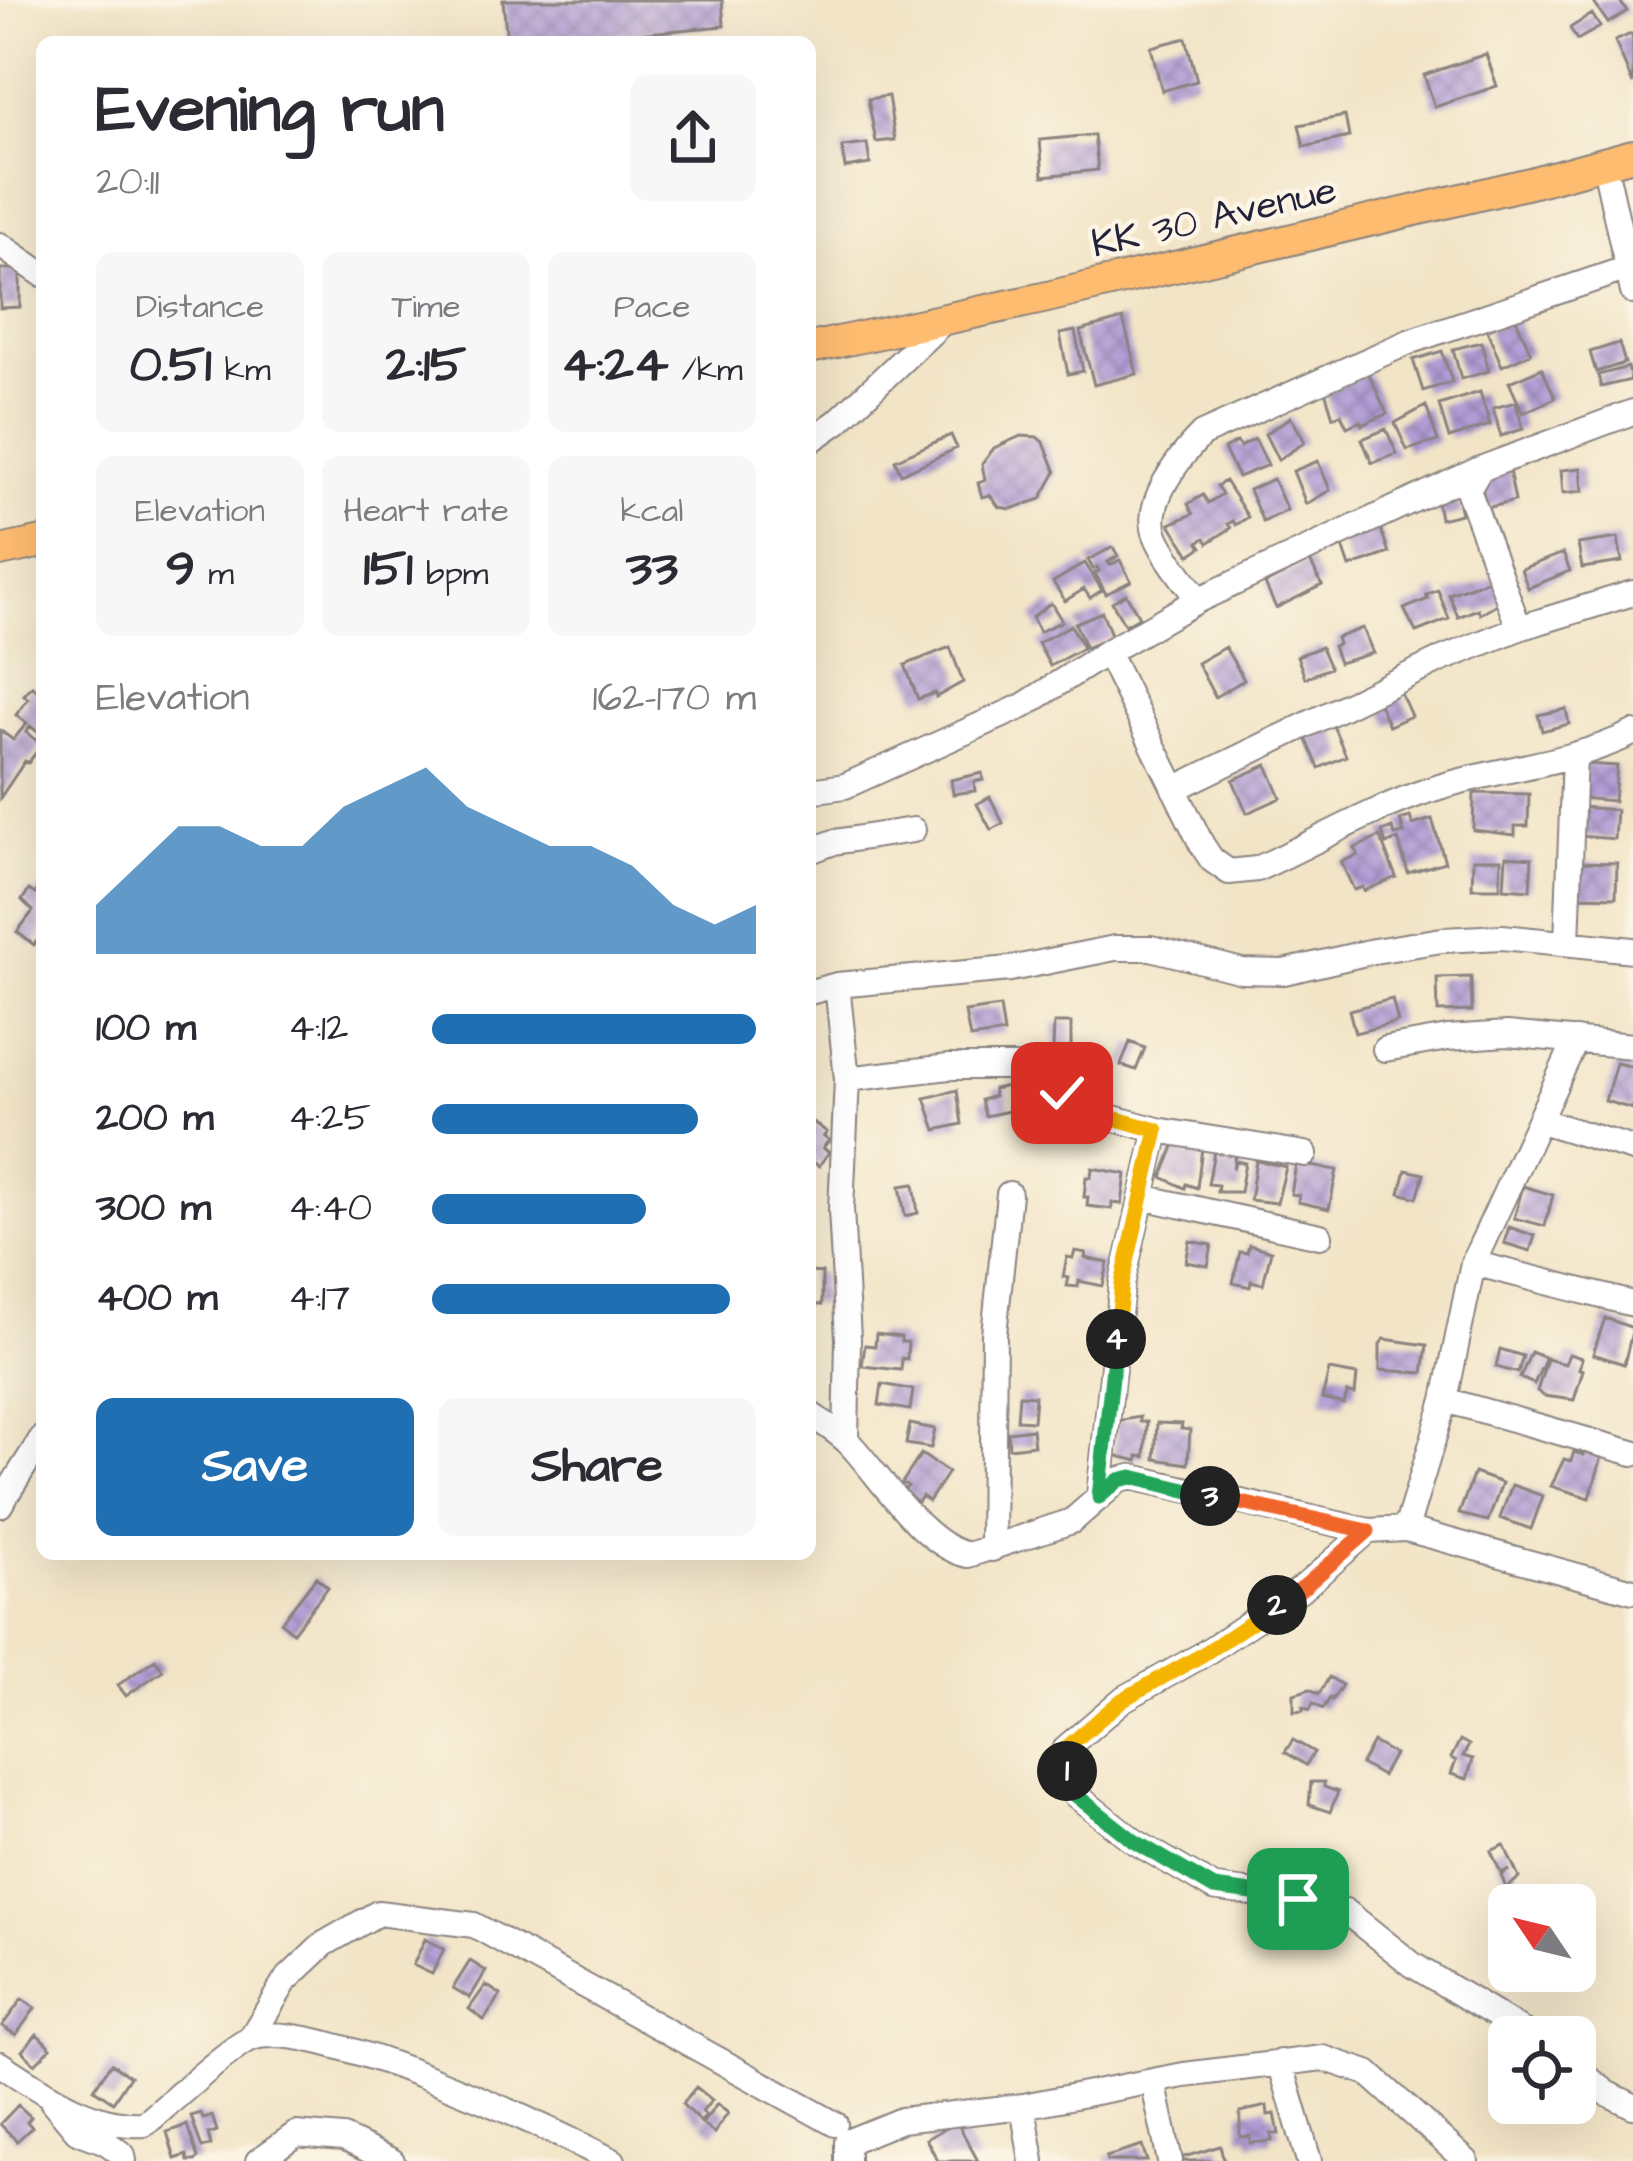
<!DOCTYPE html>
<meta charset="utf-8">
<style>
:root{--surface:#fff;--page:#f7f7f7;--text:#2b2b33;--muted:#7c7c81;--accent:#1f6fb2}
body{margin:0;font-family:"Architects Daughter",sans-serif;background:var(--page);color:var(--text);height:100vh;display:flex;flex-direction:column;font-size:45px;white-space:nowrap}
*{box-sizing:border-box;margin:0}
p{font-size:39px;color:var(--muted)}
.icon{flex:none;width:66px;height:66px;fill:none;stroke:currentColor;stroke-width:2;stroke-linecap:round;stroke-linejoin:round}
.map{position:relative;flex:1;overflow:hidden}
.details{position:absolute;left:36px;top:36px;width:780px;height:1524px;display:flex;flex-direction:column;background:var(--surface);border-radius:18px;box-shadow:0 12px 48px #0002}
.details>*{flex:none}
.needle{width:78px;rotate:305deg}
.fabs{position:absolute;left:1488px;top:1884px;display:grid;gap:24px}
.fabs a{display:grid;place-items:center;width:108px;height:108px;border-radius:18px;background:var(--surface);box-shadow:0 12px 48px #0002;font-size:60px}
.pin{position:absolute;display:grid;place-items:center;width:102px;height:102px;color:#fff;margin:-51px;border-radius:24px;box-shadow:0 6px 18px #0006}
.km{position:absolute;width:60px;height:60px;margin:-30px;border-radius:50%;background:#222;color:#fff;font-size:33px;line-height:60px;text-align:center}
.round{display:grid;place-items:center;flex:none;width:126px;height:126px;border-radius:18px;background:var(--page)}
.summary{display:flex;align-items:center;justify-content:space-between;height:204px;padding:0 60px}
h1{font-size:66px;font-weight:700;line-height:90px}
.stats{display:grid;grid-template-columns:repeat(3,1fr);gap:18px;height:204px;padding:12px 60px}
.stats div{display:grid;align-content:center;border-radius:18px;background:var(--page);text-align:center}
.stats b{font-size:51px;font-weight:700}
.stats small{font-size:33px;font-weight:400}
.stats p{font-size:33px}
.chart{height:336px;padding:24px 60px}
.chart p{display:flex;justify-content:space-between}
.chart svg{width:100%;height:216px;margin-top:12px;fill:var(--accent);opacity:.7}
.primary-button{display:flex;gap:24px;margin-top:auto;padding:24px 60px}
.primary-button a{flex:1;height:138px;border-radius:18px;background:var(--accent);color:#fff;font-size:48px;font-weight:700;line-height:138px;text-align:center}
.primary-button a+a{background:var(--page);color:var(--text)}
ul{padding:0 60px;list-style:none;font-size:39px}
li{display:grid;grid-template-columns:192px 144px 1fr;align-items:center;height:90px}
li i{height:30px;border-radius:15px;background:var(--accent)}
.map>svg:first-child{display:block}
</style>
<div class="map">
<svg width="1633" height="2161" viewBox="0 0 1633 2161">
<defs>
<pattern id="building-cross-hatch" width="8" height="8" patternUnits="userSpaceOnUse" patternTransform="scale(3)"><rect width="8" height="8" fill="#b29dd6"/><path d="M0 0l8 8M0 8l8-8" fill="none" stroke="#9080af"/></pattern>
</defs>
<rect width="100%" height="100%" fill="#fcf5e5"/>
<filter id="ink" filterUnits="userSpaceOnUse"><feTurbulence type="fractalNoise" baseFrequency=".00833" numOctaves="2"/><feDisplacementMap in="SourceGraphic" scale="24" xChannelSelector="R" yChannelSelector="G"/><feConvolveMatrix kernelMatrix="1 2 1 2 8 2 1 2 1" color-interpolation-filters="sRGB"/></filter>
<filter id="wash" filterUnits="userSpaceOnUse"><feTurbulence type="fractalNoise" baseFrequency=".004" numOctaves="4" result="noise"/><feDisplacementMap in="SourceGraphic" scale="48" xChannelSelector="R" yChannelSelector="G"/><feGaussianBlur stdDeviation="2.7" result="paint"/><feColorMatrix in="noise" values="0 0 0 0 0 0 0 0 0 0 0 0 0 0 0 0 0 1.4 0 .05"/><feComposite in="paint" operator="in"/></filter>
<g filter="url(#wash)">
<rect width="100%" height="100%" fill="#f2e4c6"/>
<g id="blocks">
<path fill="url(#building-cross-hatch)" d="M503 0H722L724 26 550 42H507Z
M1592 0H1619L1627 11 1608 23Z
M1592 14 1600 27 1577 40 1570 28Z
M1631 34 1633 39V84L1615 41Z
M1186 38 1197 81 1162 91 1151 47Z
M1486 54 1497 86 1435 107 1424 75Z
M888 96 895 140 876 142 868 99Z
M1345 116 1349 137 1304 147 1299 125Z
M1094 135 1098 170 1043 176 1040 140Z
M867 144 870 164 845 168 842 147Z
M0 269H20V307L0 308Z
M1515 317 1531 353 1502 366 1487 330Z
M1123 319 1137 374 1094 385 1080 331Z
M1075 331 1083 371 1068 374 1060 334Z
M1481 342 1489 371 1461 379 1453 349Z
M1619 343 1625 363 1596 372 1590 352Z
M1442 351 1452 382 1423 391 1413 360Z
M1628 367 1631 380 1601 387 1598 375Z
M1542 368 1555 398 1523 413 1509 382Z
M1368 372 1387 414 1362 425 1360 421 1347 427 1341 414 1333 417 1325 391Z
M1480 392 1490 425 1449 438 1439 405Z
M1516 402 1523 429 1501 436 1493 408Z
M1426 406 1438 441 1407 450 1395 423Z
M1291 417 1305 442 1278 460 1265 434Z
M1386 429 1397 454 1372 463 1362 439Z
M951 435 957 448 901 474 895 460Z
M1021 436 1037 437 1044 443 1056 472 1041 499 1011 509 999 507 990 495 982 497 978 483 985 480 982 464 994 448Z
M1255 439 1268 465 1238 477 1224 449 1237 442 1240 447Z
M1318 461 1330 490 1306 504 1293 471Z
M1581 468 1583 491 1563 493 1561 470Z
M1509 470 1515 501 1486 508 1480 477Z
M1273 479 1287 510 1263 522 1249 490Z
M1225 481 1248 517 1236 525 1233 521 1228 524 1231 528 1208 543 1205 538 1198 542 1202 547 1190 555 1170 524 1193 514 1188 504 1203 495 1208 503 1222 494 1217 486Z
M1456 491 1461 514 1440 519 1436 495Z
M1379 524 1389 553 1350 567 1340 538Z
M1618 538 1622 562 1582 568 1578 544Z
M1113 547 1118 556 1108 562 1110 565 1120 560 1131 581 1106 594 1095 573 1099 571 1097 567 1093 569 1088 560Z
M1563 553 1570 571 1528 588 1521 569Z
M1310 561 1322 585 1276 608 1265 584Z
M1085 563 1102 590 1090 598 1084 589 1065 601 1053 582Z
M1494 578 1503 600 1480 614 1478 609 1458 617 1449 594Z
M1438 590 1449 619 1416 632 1404 609 1428 599 1426 595Z
M1126 594 1139 617 1125 625 1112 602Z
M1051 603 1062 621 1039 632 1032 617Z
M1102 612 1112 637 1086 648 1075 623Z
M1071 625 1083 648 1050 666 1038 643Z
M1363 628 1373 653 1339 663 1333 646 1338 644 1336 638Z
M950 647 963 682 936 697 935 693 918 699 905 665Z
M1225 647 1244 680 1215 697 1197 663Z
M1321 647 1330 668 1305 678 1297 656Z
M32 686 38 691 42 686V735L30 726 26 732 42 745 28 763 25 761 0 798V730L13 740 27 723 16 715 28 699 24 695Z
M1398 687 1411 716 1389 726 1376 697Z
M1566 709 1569 724 1542 731 1538 715Z
M1331 721 1346 756 1319 768 1304 733Z
M1584 764 1617 766 1614 801 1581 798Z
M1267 765 1281 798 1247 813 1233 780Z
M982 773 983 780 974 782 975 791 953 794 951 780Z
M1474 793 1529 794 1528 826H1515V835L1473 830Z
M990 797 1003 823 991 830 977 804Z
M1581 807 1616 810 1614 839 1579 836Z
M1410 817 1413 825 1432 819 1445 862 1408 873 1398 839 1386 844 1382 832 1392 828 1395 835 1404 833 1400 820Z
M1380 837 1396 877 1364 891 1363 887 1354 890 1341 862 1358 855 1355 848Z
M1506 856 1532 858 1530 890 1504 888Z
M1473 859H1501L1500 888H1472Z
M1577 862 1617 863 1616 897 1576 896Z
M42 884V934L34 945 17 932 33 911 22 900 29 890 35 894Z
M1471 977 1472 1011 1438 1012 1437 978Z
M1392 999 1398 1022 1355 1033 1349 1010Z
M1000 1007 1004 1033 970 1038 965 1012Z
M1054 1023H1071V1049H1053Z
M1130 1042 1145 1048 1136 1070 1121 1065Z
M1616 1063 1633 1067V1109L1605 1101Z
M1008 1086 1009 1111 985 1116 981 1100 994 1096 993 1089Z
M957 1090 962 1124 936 1130 925 1098Z
M810 1120 827 1132 824 1136 829 1140 823 1148 829 1152 819 1166 813 1162 810 1167Z
M1176 1141 1202 1148 1197 1188 1186 1184 1185 1188 1162 1177Z
M1214 1151 1235 1154 1233 1169 1235 1161 1245 1163 1240 1192H1217L1218 1185 1208 1184Z
M1256 1160 1286 1167 1277 1203 1250 1200Z
M1296 1164 1337 1170 1329 1209 1298 1202 1299 1195 1291 1194Z
M1092 1168 1126 1174 1122 1204 1112 1203V1209L1087 1206 1088 1197H1084L1086 1177H1091Z
M1406 1170 1424 1174 1417 1198 1400 1193Z
M914 1184 918 1213 905 1216 900 1186Z
M1523 1186 1553 1195 1545 1226 1514 1218Z
M1509 1227 1535 1236 1530 1251 1504 1243Z
M1190 1241 1212 1245 1208 1266 1186 1262Z
M1249 1245 1271 1251 1263 1284 1251 1281 1250 1287 1233 1283 1240 1252 1247 1253Z
M1075 1251 1086 1253 1085 1258 1108 1263 1103 1286 1079 1281 1078 1287 1067 1286 1069 1278 1063 1277 1067 1257 1073 1258Z
M810 1272 822 1273V1305L810 1304Z
M1605 1318 1633 1328 1624 1364 1593 1354Z
M876 1334 901 1337V1342H908L907 1359 902 1358 901 1370 862 1366 865 1345 875 1346Z
M1384 1339 1427 1345 1423 1373 1380 1370V1344Z
M1500 1349 1523 1356 1518 1373 1496 1367Z
M1531 1352 1546 1358 1534 1384 1520 1378Z
M1569 1354 1582 1358 1579 1369 1583 1370 1574 1400 1544 1396 1537 1391 1547 1359 1565 1364Z
M1329 1370 1357 1375 1355 1394 1347 1393 1344 1404 1322 1399Z
M882 1384 913 1390 910 1410 879 1405Z
M1019 1395 1035 1396 1033 1421 1017 1420Z
M1140 1417V1422H1147L1145 1457 1138 1456V1461L1114 1455 1117 1421Z
M1157 1423 1182 1424 1181 1429 1190 1430 1188 1464 1155 1459Z
M910 1424 935 1429 931 1448 906 1444Z
M1032 1429 1034 1445 1009 1448 1008 1432Z
M1584 1450 1602 1456 1590 1498 1551 1486 1564 1459 1571 1461 1574 1452 1583 1455Z
M921 1454 948 1472 929 1501 922 1496 918 1502 903 1492 908 1486 902 1483Z
M1474 1473 1502 1483 1488 1521 1459 1514Z
M1512 1485 1543 1496 1531 1529 1500 1518Z
M316 1577 328 1587 293 1632 281 1622Z
M155 1659 163 1670 126 1696 118 1685Z
M1329 1677 1342 1685 1332 1700 1330 1698 1323 1709 1313 1703 1310 1710 1303 1707V1711L1294 1712V1694L1310 1689 1319 1694Z
M1293 1740 1314 1752 1306 1765 1285 1752Z
M1460 1740 1469 1745 1463 1756 1473 1759 1467 1779 1451 1774 1456 1761 1451 1758Z
M1373 1742 1394 1754 1382 1776 1361 1764Z
M1311 1782H1324V1787L1338 1792 1330 1812 1309 1805Z
M1504 1845 1519 1878 1506 1888 1501 1875 1509 1870 1501 1873 1491 1851Z
M425 1939 444 1949 432 1974 413 1965Z
M470 1961 486 1971 470 1998 453 1988Z
M486 1985 501 1995 484 2020 469 2009Z
M22 1999 35 2008 16 2035 2 2026Z
M37 2034 51 2048 35 2064 22 2051Z
M111 2063 130 2076 113 2102 94 2089Z
M696 2087 712 2100 702 2112 706 2116 700 2122 682 2104Z
M717 2104 728 2113 714 2133 702 2124Z
M18 2105 31 2117 27 2122 32 2127 17 2141 0 2124Z
M1267 2106 1268 2115 1275 2114 1279 2134H1271L1272 2141 1250 2143V2136L1240 2137V2112Z
M201 2113 203 2119 212 2116 217 2131 208 2134 211 2145 202 2148 191 2116Z
M957 2122 978 2161H938L926 2139Z
M187 2125 198 2158 195 2161H188L187 2155 175 2159 167 2132Z
M1142 2146 1147 2161H1107L1106 2157Z
M1220 2146 1224 2161H1174V2160Z"/>
</g>
</g>
<g filter="url(#ink)">
<use href="#blocks" fill-opacity="0" stroke="#8a8380" stroke-width="3"/>
<g fill="none" stroke-linecap="round" stroke-linejoin="round">
<defs>
<path id="minor" d="M1604 162 1633 292
M0 245 42 274
M810 441 837 422 948 317
M1480 469 1468 490 1519 628
M1198 600C1185 580 1165 558 1156 535 1143 503 1180 456 1202 434L1411 341 1625 269
M1107 652 1202 845 1212 860 1229 872 1257 869C1310 845 1363 814 1418 794 1490 768 1563 767 1633 733
M1174 789 1442 659 1519 628 1633 593
M810 791 845 786 1023 706 1107 652 1198 600 1480 469 1633 412
M810 851 834 842 913 830
M1567 942 1574 756
M837 985 847 1079 841 1209 848 1339 846 1440
M810 992 837 985 1010 969 1115 948H1151L1242 971 1284 972 1374 951 1442 940 1502 937 1633 950
M1385 1049 1448 1038 1507 1034 1633 1046
M847 1079 949 1067H1018L1094 1113 1157 1130 1305 1154
M1541 1121 1633 1149
M1142 1197 1320 1236
M1473 1263 1633 1304
M1445 1400 1633 1453
M810 1414C823 1423 838 1432 849 1443 881 1477 922 1545 968 1555L1072 1521 1119 1480 1132 1477 1368 1531 1406 1529 1633 1591
M1099 1497 1122 1284 1157 1130
M0 1505 42 1438
M1406 1529 1445 1400 1473 1263 1576 1040
M1368 1531 1305 1586 1202 1655 1122 1700 1066 1748 1068 1789 1134 1841 1214 1888 1298 1899 1345 1911 1413 1965 1532 2037
M992 1549 994 1334 1009 1194
M250 2039 286 1980 324 1944 378 1913 474 1925 835 2124
M1280 2062 1309 2161
M0 2064C43 2092 92 2128 145 2124 167 2106 231 2046 252 2038 314 2016 550 2129 613 2161
M1575 2068 1607 2093 1633 2106
M1153 2081 1170 2161
M52 2101 77 2131 106 2142 123 2155 124 2161
M1023 2106 1032 2161
M258 2161 296 2134 343 2138 392 2161
M847 2161V2142L901 2120 1023 2106 1184 2075 1323 2058 1368 2073 1466 2161"/>
<path id="major" d="M810 348 1043 298 1534 182 1633 155
M0 551 42 542"/>
</defs>
<use href="#minor" stroke="#8a8380" stroke-width="28"/>
<use href="#major" stroke="#8a8380" stroke-width="34"/>
<use href="#minor" stroke="#fff" stroke-width="24"/>
<use href="#major" stroke="#febc70" stroke-width="30"/>
</g>
</g>
<g fill="none" stroke-linecap="round" stroke-linejoin="round" filter="url(#ink)">
<defs>
<path id="split-1" d="M1067 1771 1068 1789 1134 1841 1214 1888 1298 1899"/>
<path id="split-2" d="M1067 1771 1066 1748 1122 1700 1202 1655 1277 1605"/>
<path id="split-3" d="M1210 1496 1368 1531 1305 1586 1277 1605"/>
<path id="split-4" d="M1116 1339 1099 1497 1119 1480 1132 1477 1210 1496"/>
<path id="split-5" d="M1062 1093 1094 1113 1157 1130 1122 1284 1116 1339"/>
</defs>
<use href="#split-1" stroke="#fff" stroke-width="24"/>
<use href="#split-2" stroke="#fff" stroke-width="24"/>
<use href="#split-3" stroke="#fff" stroke-width="24"/>
<use href="#split-4" stroke="#fff" stroke-width="24"/>
<use href="#split-5" stroke="#fff" stroke-width="24"/>
<use href="#split-1" stroke="#22a559" stroke-width="15"/>
<use href="#split-2" stroke="#f5b400" stroke-width="15"/>
<use href="#split-3" stroke="#f0652b" stroke-width="15"/>
<use href="#split-4" stroke="#22a559" stroke-width="15"/>
<use href="#split-5" stroke="#f5b400" stroke-width="15"/>
</g>
<g text-anchor="middle" dominant-baseline="central" stroke-width="9" stroke-linejoin="round" paint-order="stroke">
<g font-size="39" fill="#22223b" stroke="#fcf5e5">
<text transform="translate(1214 218) rotate(-13)">KK 30 Avenue</text>
</g>
</g>
</svg>
<div class="fabs">
<a><svg class="needle" viewBox="-14 -14 28 28"><path d="M0-13l5 13h-10z" fill="#e53935"/><path d="M0 13l5-13h-10z" fill="#7c7c81"/></svg></a>
<a><svg class="icon" aria-label="locate" viewBox="0 0 24 24"><circle cx="12" cy="12" r="6"/><path d="M12 2v4M12 18v4M2 12h4M18 12h4"/></svg></a>
</div>
<div class="pin" style="left:1298px;top:1899px;background:#1e9e55"><svg class="icon" aria-label="arrive" viewBox="0 0 24 24"><path d="M6 21V4h12l-3 4 3 4H6"/></svg></div>
<div class="pin" style="left:1062px;top:1093px;background:#d93025"><svg class="icon" aria-label="check" viewBox="0 0 24 24"><path d="M5 12l5 5 9-10"/></svg></div>
<b class="km" style="left:1067px;top:1771px">1</b>
<b class="km" style="left:1277px;top:1605px">2</b>
<b class="km" style="left:1210px;top:1496px">3</b>
<b class="km" style="left:1116px;top:1339px">4</b>
<section class="details">
<div class="summary"><div><h1>Evening run</h1><p>20:11</p></div><a class="round"><svg class="icon" aria-label="share" viewBox="0 0 24 24"><path d="M12 15V3M7 8l5-5 5 5M5 13v7h14v-7"/></svg></a></div>
<div class="stats">
<div><p>Distance</p><b>0.51<small> km</small></b></div>
<div><p>Time</p><b>2:15</b></div>
<div><p>Pace</p><b>4:24<small> /km</small></b></div>
</div>
<div class="stats">
<div><p>Elevation</p><b>9<small> m</small></b></div>
<div><p>Heart rate</p><b>151<small> bpm</small></b></div>
<div><p>kcal</p><b>33</b></div>
</div>
<div class="chart"><p><span>Elevation</span>162–170 m</p>
<svg viewBox="0 0 160 44" preserveAspectRatio="none"><path d="M0 44V34L10 26L20 18L30 18L40 22L50 22L60 14L70 10L80 6L90 14L100 18L110 22L120 22L130 26L140 34L150 38L160 34V44z"/></svg>
</div>
<ul>
<li><b>100 m</b>4:12<i style="width:100%"></i></li>
<li><b>200 m</b>4:25<i style="width:82%"></i></li>
<li><b>300 m</b>4:40<i style="width:66%"></i></li>
<li><b>400 m</b>4:17<i style="width:92%"></i></li>
</ul>
<div class="primary-button"><a>Save</a><a>Share</a></div>
</section>
</div>
